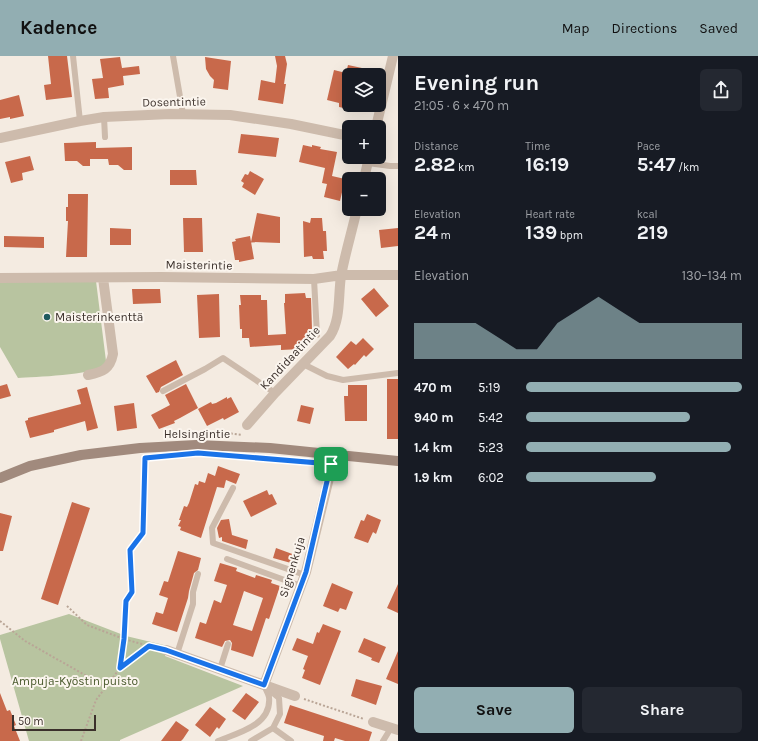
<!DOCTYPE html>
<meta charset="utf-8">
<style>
:root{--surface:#171b24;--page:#242831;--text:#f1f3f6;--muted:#9ea1a6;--accent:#92aeb2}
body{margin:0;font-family:Karla,sans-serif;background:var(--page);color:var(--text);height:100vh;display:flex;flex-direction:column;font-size:15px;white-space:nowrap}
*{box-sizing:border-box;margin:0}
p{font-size:13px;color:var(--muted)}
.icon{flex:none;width:22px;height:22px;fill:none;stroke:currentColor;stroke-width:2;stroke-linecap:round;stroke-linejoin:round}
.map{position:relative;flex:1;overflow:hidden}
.sheet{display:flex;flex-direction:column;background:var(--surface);width:360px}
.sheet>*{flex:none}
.fabs{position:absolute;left:342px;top:12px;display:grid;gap:8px}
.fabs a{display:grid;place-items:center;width:44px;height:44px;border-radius:6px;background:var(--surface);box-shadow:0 4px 16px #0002;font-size:20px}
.scale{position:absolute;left:12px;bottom:10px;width:84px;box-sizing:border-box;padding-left:4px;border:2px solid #3b302b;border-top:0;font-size:11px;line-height:14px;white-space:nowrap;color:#3b302b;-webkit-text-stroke:3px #fbf5ee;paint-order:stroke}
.pin{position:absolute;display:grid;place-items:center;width:34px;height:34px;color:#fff;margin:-17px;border-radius:8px;box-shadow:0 2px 6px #0006}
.round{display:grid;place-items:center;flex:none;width:42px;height:42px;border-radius:6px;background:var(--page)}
.summary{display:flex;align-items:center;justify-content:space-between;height:68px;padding:0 16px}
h1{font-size:22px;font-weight:700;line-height:30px}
.metrics{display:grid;grid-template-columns:repeat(3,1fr);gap:6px;height:68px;padding:4px 16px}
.metrics div{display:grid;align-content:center}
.metrics b{font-size:20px;font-weight:700}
.metrics small{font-size:11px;font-weight:400}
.metrics p{font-size:11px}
.chart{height:112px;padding:8px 16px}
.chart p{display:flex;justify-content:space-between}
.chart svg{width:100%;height:72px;margin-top:4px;fill:var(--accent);opacity:.7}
.button{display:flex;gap:8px;margin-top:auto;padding:8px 16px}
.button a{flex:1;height:46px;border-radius:6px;background:var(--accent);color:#111;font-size:16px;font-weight:700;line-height:46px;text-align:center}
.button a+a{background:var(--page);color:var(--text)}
ul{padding:0 16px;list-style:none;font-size:13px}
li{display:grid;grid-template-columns:64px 48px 1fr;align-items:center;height:30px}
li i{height:10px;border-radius:5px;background:var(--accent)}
header{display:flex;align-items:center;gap:24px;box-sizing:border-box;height:56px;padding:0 20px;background:var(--accent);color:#111}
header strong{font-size:19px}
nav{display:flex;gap:22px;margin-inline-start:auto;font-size:14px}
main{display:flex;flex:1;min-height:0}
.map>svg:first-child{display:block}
</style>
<header>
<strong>Kadence</strong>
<nav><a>Map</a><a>Directions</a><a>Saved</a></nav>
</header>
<main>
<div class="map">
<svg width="398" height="685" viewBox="0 0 398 685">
<rect width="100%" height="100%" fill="#f4ebe1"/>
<path fill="#b8c4a0" d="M0 225H96L106 305C105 307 104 309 102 310 94 319 33 321 18 322L0 291Z
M69 558 126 580 168 590 165 600 243 630 120 684V685H29L0 583V579Z"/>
<path fill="#c8694b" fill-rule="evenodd" d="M48 0H67L72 41 46 44 44 29 51 28Z
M275 0H285L287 8 284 28H286L283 48 258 44 261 24 275 27 277 10Z
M120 1 122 12 139 10 140 18 123 20 124 29 108 32 109 42 95 43 92 23 103 22 100 3Z
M205 1 231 5 228 34 213 32 214 24 210 20 206 13Z
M348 9 376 15 375 19H349V53L339 51V47L327 44 334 14 346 17Z
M19 39 24 60 10 63V61L0 63V44Z
M241 78 279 82 276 101 238 97Z
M96 86V92L132 91V114H124L118 109H109L108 103H90V110H83L77 105H65L64 87Z
M303 89 312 91V89L321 91 320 93 337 96 332 120 345 123 340 145 324 141 327 128 322 127 325 112 299 106Z
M30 100 34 114 22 117 23 124 11 127 5 106Z
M170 114H196L197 129H170Z
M250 115 264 123 255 139 242 131 244 127 241 125 245 118 248 119Z
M68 138H88L87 201H66L68 165H66V151H68Z
M257 157 280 161V187L251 186Z
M183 162H202L203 196H184Z
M311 162H322L323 175H326L327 195H323L324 203H313L312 200 304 201 303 165 310 167Z
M110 172 131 173V189H110Z
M398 172V190L381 192 379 174Z
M4 180 44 181V192L4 191Z
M250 180 254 203 239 206V204H235L232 186 236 185 235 183Z
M374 232 389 250 376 261 361 243Z
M132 233H160L161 247 133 248Z
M305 237 306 242H311L312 273H308V279H306V287L301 288V293L281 294V289L250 291 249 282H242V273H240L239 249H241L240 239H261V244H267L268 279 286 278 284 247H285V238Z
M219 238 220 281 199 282 197 239Z
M363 282 374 293 366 301 364 299 355 309 354 308 348 313 336 301 351 285 356 289Z
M176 304 183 319 161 331 159 336 156 337 146 320Z
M387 323H398V383H387Z
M7 328 11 340 0 343V330Z
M186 328 198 352 180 362 174 365 175 367 159 373 151 359 170 349 165 339Z
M348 329H367V365H345L344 340H348Z
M87 331 98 372 87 375 85 365 54 374V376L30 382 25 365 28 364V362L81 348 77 334Z
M227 341V343L231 341 239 356 224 364 223 362 207 370 198 353 211 346 212 348 216 347Z
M134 347 137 372 117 375 114 350Z
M301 349 314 352 310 368 297 365Z
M218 410 240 418 236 428 226 424 224 432 217 431 201 482 180 474 181 471 178 470 181 464H179L184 450 187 451 189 447 195 428 198 429 199 425 205 427 208 417 215 420Z
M267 434 269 439 272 438 277 448 251 461 243 445Z
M72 446 90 452 58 549 41 543Z
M0 457 12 460 3 495H0Z
M367 458 381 464 376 478 373 476 368 487 354 482 361 464 364 465Z
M229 463 232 479 248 484 246 493 222 485V481L219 482 217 472 221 464Z
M276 492 295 499 291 507 273 502Z
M178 495 201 502 198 514 194 517 189 535 188 542 177 576 152 568 156 556 163 558 168 542 159 539 164 525 168 526Z
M220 507 237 512 236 515 255 522 256 519 272 524 271 527 280 530 269 563 266 562 253 601 231 594 232 587 230 584 225 585 222 591 195 582 200 566 206 568 214 544 221 547 227 529 214 525ZM244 535 263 542 252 575 233 569Z
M332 527 353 536 346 554 340 552 338 556 323 550Z
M398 528V557L387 552Z
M323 568 341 575 320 629 302 622 305 614 303 613 308 600 292 594 297 582 313 588 317 576 319 577Z
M364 582 386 591 379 607 371 604 372 602 358 596Z
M398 595V628L386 623Z
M356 623 382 630 376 649 351 640Z
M0 637 7 655 10 654 16 669 14 670 20 685H0Z
M246 637 259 646 245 664 232 655Z
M290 649 372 676 369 685H345L335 682 334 685H323L324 680 284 667Z
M210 651 226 663 219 673 217 671 210 681 195 669Z
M176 665 189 674 183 683 181 685H161Z"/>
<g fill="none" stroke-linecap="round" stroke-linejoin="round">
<path stroke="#b9a596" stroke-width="2" stroke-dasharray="2 2" stroke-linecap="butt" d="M203 378 218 376 242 379
M67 550 87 569 124 583 156 592
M0 565 25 585 106 631
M120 612 124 583 126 545 132 536 130 494 143 477 145 402
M304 643 364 663
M81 685 96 644 120 612 149 590"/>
<path stroke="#cdbbac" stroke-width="6" d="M73 0 80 65
M173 0 183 58
M104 61 105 81
M368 107 390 110H398
M314 223 317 279
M303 308 327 320 343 324 398 317
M163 335 205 313 223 302 275 337
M233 432 212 472 213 487 305 519
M227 503 301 530
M177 598 193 548V536L198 518
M220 613 228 588
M268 633 279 642 280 658 273 672
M218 685C238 677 272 669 269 641 268 637 265 632 264 629
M251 685 273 672 291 685
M383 685 391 672"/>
<path stroke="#cdbbac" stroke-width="10" d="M376 71 393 0
M0 82 80 65 104 61 170 58 230 59 291 68 349 80
M364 123 369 101
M0 222 161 221 314 223 342 219H398
M88 319C103 316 110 313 113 298L103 222
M247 369 275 337 330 280C341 263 338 240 341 220 345 198 352 175 357 153
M166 594 295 640
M264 629 306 516 331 414 332 398
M373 666 398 674"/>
<path stroke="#a18a7d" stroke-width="10" d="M0 422 30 410 81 399 140 392 196 389 270 392 398 405"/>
</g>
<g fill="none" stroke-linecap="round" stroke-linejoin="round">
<defs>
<path id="route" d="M198 397 331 408 306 516 264 629 166 594 149 590 120 612 124 583 126 545 132 536 130 494 143 477 145 402Z"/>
</defs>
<use href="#route" stroke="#fff" stroke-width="8"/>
<use href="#route" stroke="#1a73e8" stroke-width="5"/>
</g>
<circle fill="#1f5a5e" stroke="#fbf5ee" stroke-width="1.5" cx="47" cy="261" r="4"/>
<g text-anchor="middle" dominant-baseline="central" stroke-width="4" stroke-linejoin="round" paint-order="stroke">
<g font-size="12" fill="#3b302b" stroke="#fbf5ee">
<text transform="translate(174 46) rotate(-1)">Dosentintie</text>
<text transform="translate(199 209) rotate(1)">Maisterintie</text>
<text transform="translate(290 302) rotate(-47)">Kandidaatintie</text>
<text x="197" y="378">Helsingintie</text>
<text transform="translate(292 511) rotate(-73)">Signenkuja</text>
</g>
<g font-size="12" fill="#3b302b" stroke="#fbf5ee" text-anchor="start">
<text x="55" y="261">Maisterinkenttä</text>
</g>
<g font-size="12" fill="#4a5a2e" stroke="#fbf5ee">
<text x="75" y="625">Ampuja-Kyöstin puisto</text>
</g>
</g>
</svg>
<div class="fabs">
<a><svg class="icon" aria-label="layers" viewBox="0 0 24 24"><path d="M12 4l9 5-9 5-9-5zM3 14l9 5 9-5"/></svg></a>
<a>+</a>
<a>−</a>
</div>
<div class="scale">50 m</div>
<div class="pin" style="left:331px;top:408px;background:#1e9e55"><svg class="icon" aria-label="arrive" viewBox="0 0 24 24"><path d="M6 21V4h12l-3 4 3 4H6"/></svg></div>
</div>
<section class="sheet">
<div class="summary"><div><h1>Evening run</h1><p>21:05 · 6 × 470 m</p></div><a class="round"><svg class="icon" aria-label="share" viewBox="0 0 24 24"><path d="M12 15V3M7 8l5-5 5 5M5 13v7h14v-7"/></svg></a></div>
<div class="metrics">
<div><p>Distance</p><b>2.82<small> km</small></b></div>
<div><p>Time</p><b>16:19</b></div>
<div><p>Pace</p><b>5:47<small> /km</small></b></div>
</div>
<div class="metrics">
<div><p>Elevation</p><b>24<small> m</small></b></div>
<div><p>Heart rate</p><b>139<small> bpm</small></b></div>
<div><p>kcal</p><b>219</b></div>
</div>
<div class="chart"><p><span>Elevation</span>130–134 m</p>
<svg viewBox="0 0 160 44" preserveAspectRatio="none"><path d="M0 44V22L10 22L20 22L30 22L40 30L50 38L60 38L70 22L80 14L90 6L100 14L110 22L120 22L130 22L140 22L150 22L160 22V44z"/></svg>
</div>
<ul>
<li><b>470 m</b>5:19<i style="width:100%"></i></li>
<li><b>940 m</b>5:42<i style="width:76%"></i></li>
<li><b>1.4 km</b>5:23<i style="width:95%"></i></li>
<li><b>1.9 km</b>6:02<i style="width:60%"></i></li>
</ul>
<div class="button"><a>Save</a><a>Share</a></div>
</section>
</main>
